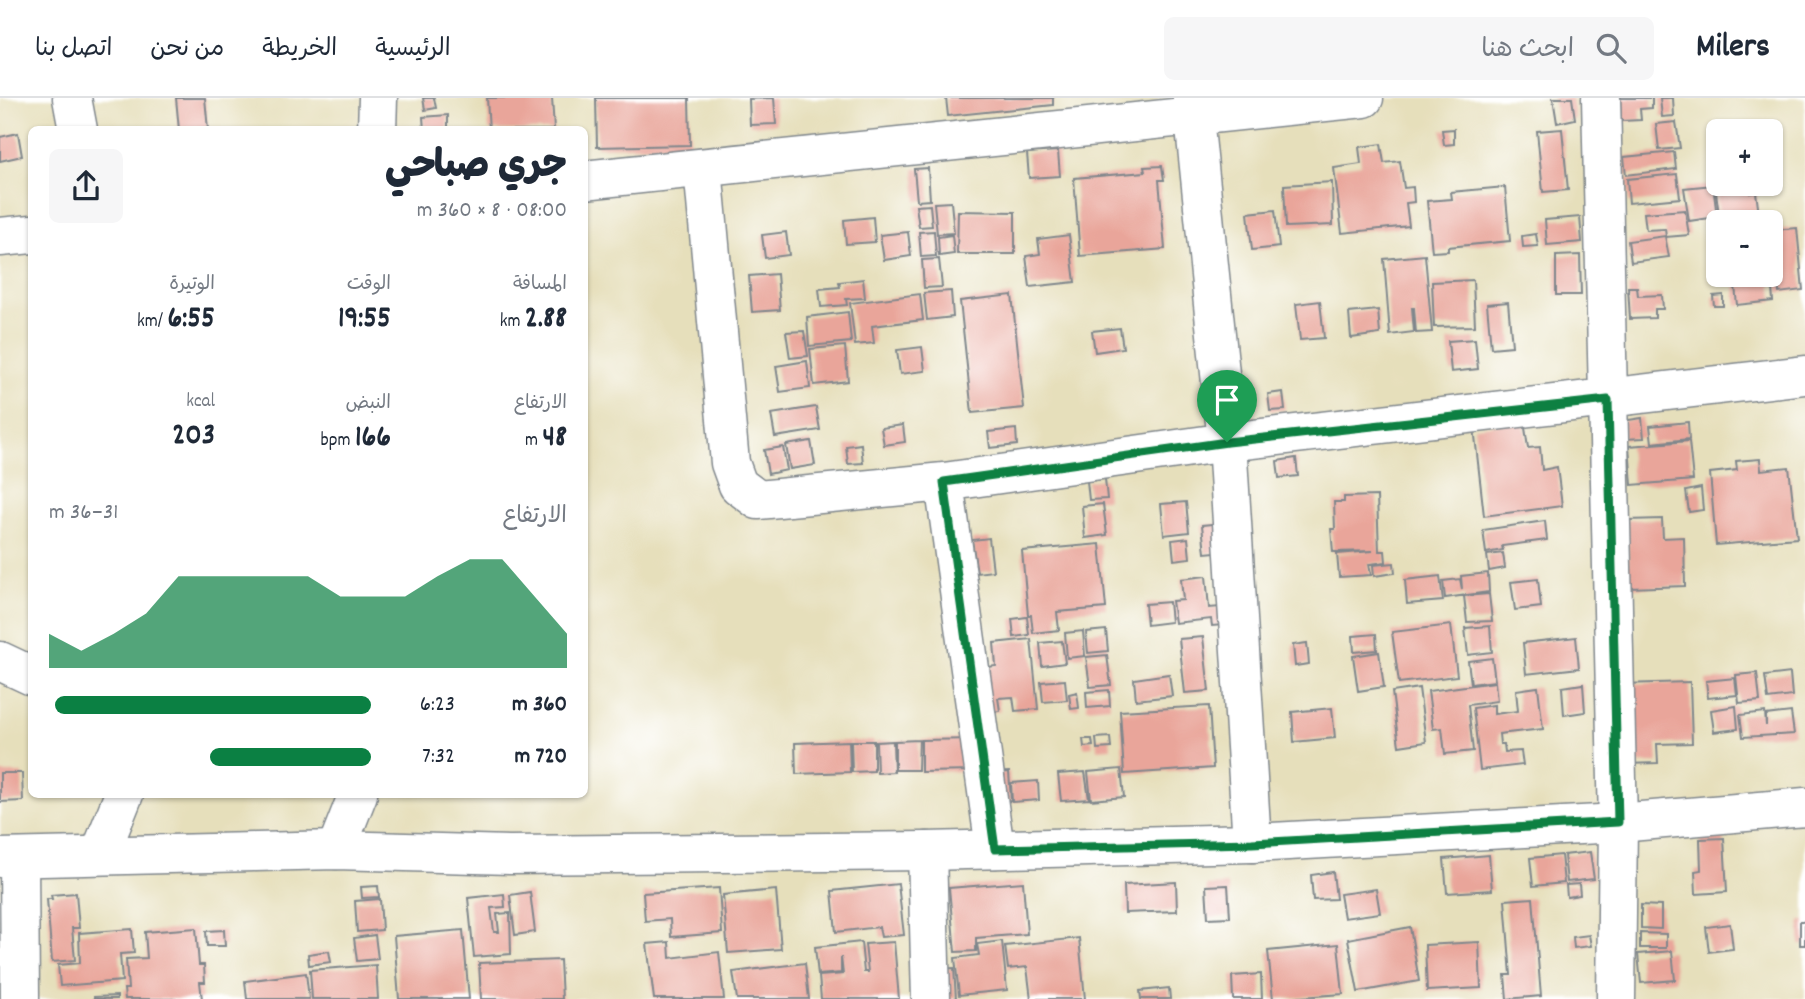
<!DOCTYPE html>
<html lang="ar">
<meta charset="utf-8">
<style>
:root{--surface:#fff;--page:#f6f6f7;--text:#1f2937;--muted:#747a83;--line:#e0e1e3;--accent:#0b8043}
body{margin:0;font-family:Dekko,"Playpen Sans Arabic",sans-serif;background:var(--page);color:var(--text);direction:rtl;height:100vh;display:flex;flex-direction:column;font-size:26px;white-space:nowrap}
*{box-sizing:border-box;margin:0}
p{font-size:23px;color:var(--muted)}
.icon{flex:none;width:38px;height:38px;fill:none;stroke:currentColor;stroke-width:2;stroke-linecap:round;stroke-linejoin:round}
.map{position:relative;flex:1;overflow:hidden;direction:ltr}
.details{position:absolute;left:28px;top:28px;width:560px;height:672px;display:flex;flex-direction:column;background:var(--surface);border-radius:10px;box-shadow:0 2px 5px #0004;direction:rtl}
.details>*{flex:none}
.tools{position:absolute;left:1706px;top:21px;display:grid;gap:14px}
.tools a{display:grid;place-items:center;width:77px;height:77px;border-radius:10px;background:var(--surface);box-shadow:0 2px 5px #0004;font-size:35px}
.pin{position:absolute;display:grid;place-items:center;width:60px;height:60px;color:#fff;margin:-72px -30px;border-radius:50% 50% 50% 0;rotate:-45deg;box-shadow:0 0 7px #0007}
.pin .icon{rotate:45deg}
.round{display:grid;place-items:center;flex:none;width:74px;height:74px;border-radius:10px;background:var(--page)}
.headline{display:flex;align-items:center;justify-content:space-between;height:119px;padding:0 21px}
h1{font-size:38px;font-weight:800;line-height:52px}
.figures{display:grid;grid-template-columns:repeat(3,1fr);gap:10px;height:119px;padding:7px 21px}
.figures div{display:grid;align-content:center}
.figures b{font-size:30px;font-weight:800}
.figures small{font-size:19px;font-weight:400}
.figures p{font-size:19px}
.chart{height:196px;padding:14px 21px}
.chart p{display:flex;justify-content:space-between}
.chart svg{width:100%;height:126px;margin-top:7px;fill:var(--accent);opacity:.7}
ul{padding:0 21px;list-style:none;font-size:23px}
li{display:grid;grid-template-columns:112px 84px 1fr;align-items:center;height:52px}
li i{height:18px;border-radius:9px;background:var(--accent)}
header{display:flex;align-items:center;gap:42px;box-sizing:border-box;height:98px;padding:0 35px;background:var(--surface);border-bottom:2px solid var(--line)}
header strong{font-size:33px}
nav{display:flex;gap:38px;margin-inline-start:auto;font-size:24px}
.search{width:490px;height:63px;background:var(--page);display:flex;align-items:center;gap:18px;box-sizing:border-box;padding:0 24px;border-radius:10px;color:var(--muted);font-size:26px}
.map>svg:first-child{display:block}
</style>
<header>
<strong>Milers</strong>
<div class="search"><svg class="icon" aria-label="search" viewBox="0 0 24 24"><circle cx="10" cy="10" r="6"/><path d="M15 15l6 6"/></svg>ابحث هنا</div>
<nav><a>الرئيسية</a><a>الخريطة</a><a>من نحن</a><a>اتصل بنا</a></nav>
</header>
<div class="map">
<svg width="1805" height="901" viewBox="0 0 1805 901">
<rect width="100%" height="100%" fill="#fff"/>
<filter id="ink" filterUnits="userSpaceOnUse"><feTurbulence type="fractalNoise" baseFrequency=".0143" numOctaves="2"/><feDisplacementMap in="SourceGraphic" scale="14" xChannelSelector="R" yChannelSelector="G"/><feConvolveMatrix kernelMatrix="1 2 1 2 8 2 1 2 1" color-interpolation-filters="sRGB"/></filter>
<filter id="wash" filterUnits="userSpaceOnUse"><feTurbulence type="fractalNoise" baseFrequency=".00686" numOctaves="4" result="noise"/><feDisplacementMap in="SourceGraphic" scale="28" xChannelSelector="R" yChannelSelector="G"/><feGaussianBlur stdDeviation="1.57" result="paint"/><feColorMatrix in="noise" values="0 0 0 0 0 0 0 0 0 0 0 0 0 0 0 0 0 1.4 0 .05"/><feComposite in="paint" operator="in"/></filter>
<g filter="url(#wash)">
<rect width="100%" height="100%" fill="#e6dfbb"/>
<g id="blocks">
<path fill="#e9a59a" d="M176 0H205L208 32H179Z
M423 0H434L436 10 425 12Z
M487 0H552L554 32H489Z
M596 0H689L690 47 597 49Z
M774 0 776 26 750 27 749 1Z
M946 0H1053V7L948 18Z
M1553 0H1572L1575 21 1557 25Z
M1620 0H1652V10L1640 11 1641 22 1621 23Z
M1660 0H1673L1674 18 1662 19Z
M448 17V32H424L423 19Z
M1676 24 1680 50 1659 52 1656 26Z
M1454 31V46L1444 47 1442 32Z
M1562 31 1568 92 1543 94 1537 33Z
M18 35 22 58 0 63V39Z
M1381 46 1384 65 1400 63 1404 90 1413 89 1414 104 1406 105 1409 128 1342 135 1334 70 1361 66 1359 49Z
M1058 53 1060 78 1029 80 1027 55Z
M1674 54 1676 71 1626 77 1624 59Z
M1162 68 1164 82H1159L1165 151 1080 158 1074 80 1145 74 1144 69Z
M928 70 930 102 917 103 914 71Z
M1718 71V86H1749L1750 95 1756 94 1760 124H1720L1713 72Z
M1677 76 1680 100 1629 105 1627 81Z
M1332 84 1333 127 1286 129 1284 87Z
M1713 87 1717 119 1689 123 1684 90Z
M1505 89 1510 143 1448 149V153L1432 154 1427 103 1452 101 1451 94Z
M951 104 954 135 937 136 934 105Z
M930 107 932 128 919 129 916 108Z
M1275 112 1279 149 1252 152 1248 115Z
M1685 112 1689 137 1666 139 1665 131 1646 132 1644 115Z
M958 113 1015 114V156H957Z
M873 119 875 144 846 146 844 122Z
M1580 119 1582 144 1547 147 1545 122Z
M1797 130 1803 192 1779 195 1772 132Z
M934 133 936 158 921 159 919 134Z
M786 134 789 157 765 160 762 137Z
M908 134 911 158 884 162 880 137Z
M1536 136 1538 148 1523 149 1522 138Z
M952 137 954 156 939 158 938 139Z
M1069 137 1075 184 1030 189 1026 158 1040 156 1038 141Z
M1665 138 1669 159 1631 164 1628 143Z
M1425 157 1432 234 1416 235 1414 210H1412L1414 234 1390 237 1384 161Z
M1580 157 1581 197H1556V158Z
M939 161 942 189 924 190 922 162Z
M777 176 780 212 752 214 749 178Z
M1748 177H1771L1773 203 1737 207 1735 188 1749 187Z
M863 181 865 200 846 201 847 207 821 209 819 191 840 189 839 184Z
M1473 182 1475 228 1434 229 1432 184Z
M1628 189H1637L1638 198 1662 197 1663 211H1655V220L1630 221Z
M951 193 953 219 927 222 924 195Z
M920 196 923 222 872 228 874 245 855 247 850 205Z
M1012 197 1024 310 972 315 960 203Z
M1723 197V208H1714L1713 198Z
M1320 203 1324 240 1300 242 1296 206Z
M1508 204 1512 248 1491 250 1487 206Z
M1378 212 1380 236 1351 240 1349 215Z
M848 214 851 244 809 248 807 219Z
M1120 230 1123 250 1095 254 1092 233Z
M804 233 808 258 790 260 786 234Z
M1475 241 1478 271 1451 274 1448 243Z
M845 248 848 283 814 287 810 251Z
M922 249 925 273 900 276 897 252Z
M807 263 810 290 780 294 776 268Z
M1283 294 1285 312 1270 313 1268 296Z
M816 309 820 332 775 339 771 316Z
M1642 320 1644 340 1624 341 1622 323Z
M1524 323 1528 350 1540 349 1542 372 1557 369 1562 408 1484 418 1474 329Z
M1688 324 1689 341 1652 345 1650 328Z
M903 327 905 344 884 347 881 330Z
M1016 331 1017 347 990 350 988 334Z
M811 343 815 367 790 371 786 347Z
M1689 343 1693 382 1632 387 1629 348Z
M861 346 863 365 848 366 846 348Z
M783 349 787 372 768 376 764 352Z
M1296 360 1298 378 1279 380 1277 363Z
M1760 361 1761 372 1789 369 1797 440 1716 447 1710 375 1737 372 1736 363Z
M1105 381 1107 401 1089 402 1087 383Z
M1701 390 1703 412 1689 414 1686 393Z
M1377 398 1379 453H1385L1386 464 1369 466 1371 477 1339 479 1337 456 1373 453 1333 454 1331 431H1335L1334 404H1344V399Z
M1186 404 1189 434 1164 437 1161 406Z
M1103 406 1107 437 1085 440 1082 408Z
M1662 421 1663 440 1684 439 1685 488 1629 490 1627 422Z
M1545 423 1547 442 1502 448 1503 452 1486 455 1483 432Z
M1222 425 1226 453 1205 455 1202 427Z
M989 440 993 473 977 475 972 442Z
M1188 440 1190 460 1174 462 1172 442Z
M1100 446 1106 510 1057 514 1059 532 1033 535 1031 517H1028L1022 453Z
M1503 455 1505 470 1489 473 1487 457Z
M1394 465 1395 475 1374 478 1373 467Z
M1488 475 1489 494 1445 500 1443 483 1460 481 1462 491 1461 478Z
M1206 478 1209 510 1233 508 1234 526 1212 528 1211 521 1175 525 1172 503 1183 502 1181 481Z
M1440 478 1443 503 1407 506 1405 482Z
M1538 481 1541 509 1515 512 1511 484Z
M1489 496 1492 523 1467 524 1464 498Z
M1169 504 1171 524 1147 527 1145 506Z
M1027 519 1029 537 1014 539 1012 521Z
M1451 527 1457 578 1399 585 1392 534Z
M1490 528 1492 554 1468 557 1465 530Z
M1106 532 1108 553 1088 555 1086 534Z
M1083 533 1085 558 1067 560 1065 535Z
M1376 536 1377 552 1354 554 1353 538Z
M1203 539 1209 593 1185 595 1179 541Z
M1576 539 1579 570 1526 576 1523 545Z
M1031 541 1038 611 1015 613 1013 599 998 600 1000 613 984 615 980 570 996 568 994 545Z
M1062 543 1065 565 1042 568 1040 545Z
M1307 545 1309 566 1295 568 1293 547Z
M1379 554 1384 589 1358 593 1353 558Z
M1107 557 1111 587 1090 589 1086 559Z
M1492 560 1495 583 1471 586 1468 563Z
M1757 575 1760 603 1739 605 1736 577Z
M1790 575 1792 598 1768 601 1765 578Z
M1169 576 1172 598 1136 602 1134 581Z
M1735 580 1737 597 1708 600 1706 583Z
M1065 582 1067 602 1043 604 1041 584Z
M1495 584 1497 603 1468 607 1473 653 1445 656 1442 630 1433 631 1428 593Z
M1690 584 1692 645 1657 646 1658 665 1625 666 1622 586Z
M1583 586 1585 614 1564 617 1562 589Z
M1538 589 1543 631 1499 636 1500 646H1504L1505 654 1521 653 1523 667 1480 672 1473 610 1494 607V616L1518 613 1516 592Z
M1419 590 1426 644 1399 648 1392 594Z
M1109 592 1110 608 1087 610 1086 594Z
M1077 594 1079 610 1071 611 1069 596Z
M1209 608 1213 670 1124 676 1120 613Z
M1736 608 1738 631 1714 634 1711 612Z
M1332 610 1335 640 1294 644 1292 614Z
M1765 614 1766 628V617L1791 614 1794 636 1743 639 1740 617Z
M1110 639 1111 650 1097 651 1096 640Z
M975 641V673L921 674V642Z
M1083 641H1092L1093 648 1084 649Z
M919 642 918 672H895V643Z
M849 643 850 674 796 676 795 645Z
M851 643H874V673L852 674Z
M893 643 894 674 877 675 876 644Z
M1121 671 1124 699 1091 702 1088 674Z
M1009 674 1011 703 992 705 989 675Z
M1085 674 1089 701 1061 703 1058 676Z
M0 675H22L23 703 0 704Z
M1038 683 1039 702 1012 704 1011 685Z
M1724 740 1727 794 1696 796 1695 773 1701 772 1700 741Z
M1590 754 1594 781 1567 784 1564 757Z
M1489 757 1492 792 1447 795 1444 761Z
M1561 757 1564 785 1533 788 1530 760Z
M1333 774 1336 801 1313 802 1311 777Z
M1023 784 1027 836 976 840V853L955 854 949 790Z
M1176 784 1177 813 1125 815 1124 787Z
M898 786 904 837 881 839 879 829 836 834 832 793Z
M1579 786 1580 797 1567 799 1566 787Z
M1228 787 1230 819 1208 820 1206 788Z
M378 788 379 799 362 800 361 789Z
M719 790 722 835 671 839 670 821 645 823 643 795Z
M1376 791 1380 815 1344 820 1340 796Z
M776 792 781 851 728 855 723 797Z
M530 794 535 834 515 837 510 797Z
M76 795 79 830H72L75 862 52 864 47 801H52L51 797Z
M504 796 505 809 491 810 494 834H499L497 816 510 815 511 856 474 859 468 800Z
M1533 800 1541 898 1507 901 1505 877H1511L1505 802Z
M380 801 382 832 357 834 355 803Z
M1641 807 1661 808V831L1641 830Z
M1800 823H1805V847H1800Z
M1730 826 1733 851 1709 854 1706 829Z
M1410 829 1419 883 1358 894 1348 841Z
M196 830 199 867H204L205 884H200L202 901H125L124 891H128L126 861 147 860 145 834Z
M132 831 134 855 120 856 122 883 60 888 58 867 80 865 79 835Z
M224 832 225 848H207L206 833Z
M463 832 469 901H399L394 838Z
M1640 835 1666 836V850H1640Z
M375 837 378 861 357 863 354 840Z
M1589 837 1591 848 1574 850 1573 839Z
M1079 840 1085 901H1031L1027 869 1008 871 1005 848Z
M1002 843 1007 892 959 897 955 860 979 857 977 846Z
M669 844 670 860 719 854 724 901H654L647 846Z
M861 844 864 874H868L865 846 894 844 899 901H821L819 878 843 876 841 859V875L818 877 815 849Z
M1479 844 1481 890 1427 893 1425 847Z
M1338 846 1343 896 1273 901 1268 853Z
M329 853 331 864 309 867 308 856Z
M1672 853 1675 882 1641 885 1638 856Z
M560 862 562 901H481L479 865Z
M805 865 809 901H737L733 874Z
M376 867 378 901H312L310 872Z
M954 870 956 901H937L935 871Z
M306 875 309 901H247L245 883Z
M1261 876 1262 901H1233L1232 878Z
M1169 890 1170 901H1141L1140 893Z
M117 898V901H94V899Z"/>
</g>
</g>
<g filter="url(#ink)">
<use href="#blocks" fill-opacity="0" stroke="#80878c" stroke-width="2"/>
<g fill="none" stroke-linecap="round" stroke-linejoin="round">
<defs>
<path id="minor" d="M72 0 78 32
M1192 0 1227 344 1252 745
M1601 0 1618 725 1616 901
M377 32 378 0
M703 70 730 365 738 387 758 402 944 384 1227 344 1805 277
M584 82 1364 0
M0 139 32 136
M944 384 995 751
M0 563 32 578
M336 752 358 696
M927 753 931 901
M100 756 124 696
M19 760 20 901"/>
<path id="tertiary" d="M0 760 336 752 510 757 927 753 1252 745 1618 725 1805 709"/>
</defs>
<use href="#minor" stroke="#80878c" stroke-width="41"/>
<use href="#tertiary" stroke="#80878c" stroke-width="41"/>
<use href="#minor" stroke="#fff" stroke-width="38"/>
<use href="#tertiary" stroke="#fff" stroke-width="38"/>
</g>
</g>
<g fill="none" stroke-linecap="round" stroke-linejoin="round" filter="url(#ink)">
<defs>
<path id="route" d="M1608 302 1618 724 1252 745 995 751 944 384 1227 344Z"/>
</defs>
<use href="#route" stroke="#fff" stroke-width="14"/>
<use href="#route" stroke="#0b8043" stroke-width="9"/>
</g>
</svg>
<div class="tools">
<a>+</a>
<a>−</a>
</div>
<div class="pin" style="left:1227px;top:344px;background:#1e9e55"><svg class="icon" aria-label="arrive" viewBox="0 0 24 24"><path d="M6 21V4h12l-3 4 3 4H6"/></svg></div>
<section class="details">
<div class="headline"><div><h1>جري صباحي</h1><p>08:00 · 8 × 360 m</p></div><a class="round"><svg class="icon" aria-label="share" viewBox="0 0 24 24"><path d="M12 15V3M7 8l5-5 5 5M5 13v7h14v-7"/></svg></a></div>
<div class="figures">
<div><p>المسافة</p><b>2.88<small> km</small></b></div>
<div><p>الوقت</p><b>19:55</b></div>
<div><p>الوتيرة</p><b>6:55<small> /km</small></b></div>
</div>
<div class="figures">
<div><p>الارتفاع</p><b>48<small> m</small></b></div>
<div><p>النبض</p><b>166<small> bpm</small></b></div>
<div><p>kcal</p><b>203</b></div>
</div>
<div class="chart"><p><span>الارتفاع</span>31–36 m</p>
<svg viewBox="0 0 160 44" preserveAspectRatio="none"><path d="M0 44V32L10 38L20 32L30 25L40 12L50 12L60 12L70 12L80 12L90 19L100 19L110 19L120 12L130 6L140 6L150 19L160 32V44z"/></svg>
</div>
<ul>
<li><b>360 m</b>6:23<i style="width:98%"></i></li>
<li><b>720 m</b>7:32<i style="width:50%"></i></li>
</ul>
</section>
</div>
